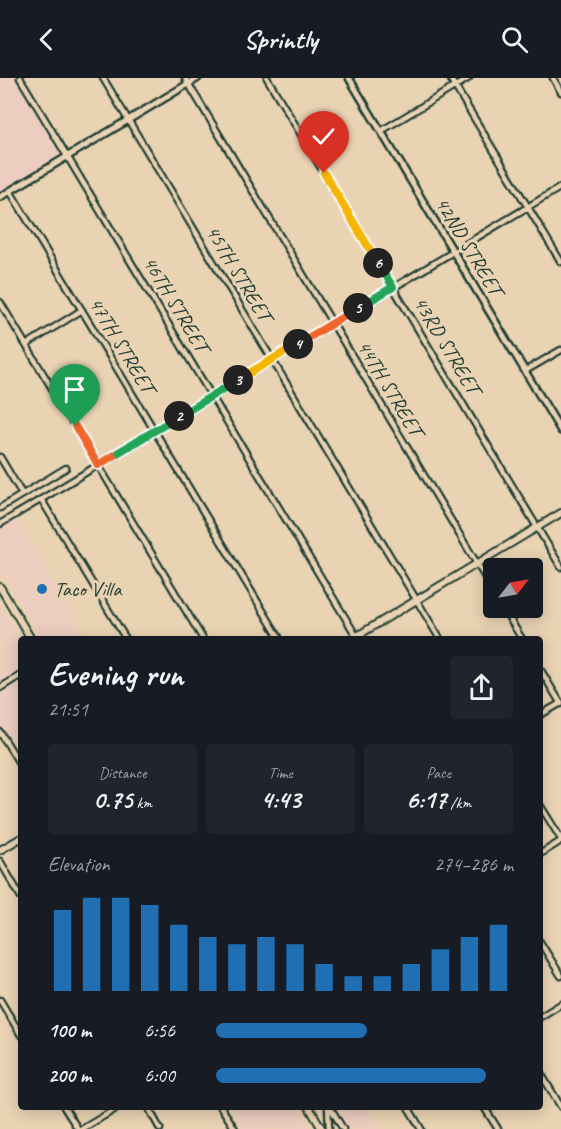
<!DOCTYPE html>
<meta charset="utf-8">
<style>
:root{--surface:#171b24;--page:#20242c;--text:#f1f3f6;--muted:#9ea1a6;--accent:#1f6fb2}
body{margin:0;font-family:Caveat,sans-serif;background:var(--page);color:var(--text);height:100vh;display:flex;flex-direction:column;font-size:22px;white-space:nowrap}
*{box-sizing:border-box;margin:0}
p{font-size:20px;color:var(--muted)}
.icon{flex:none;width:33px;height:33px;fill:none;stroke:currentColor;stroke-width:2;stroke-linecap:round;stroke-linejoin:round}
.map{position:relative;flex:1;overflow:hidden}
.panel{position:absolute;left:18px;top:558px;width:525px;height:474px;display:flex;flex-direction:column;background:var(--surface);border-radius:6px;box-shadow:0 3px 15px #0003}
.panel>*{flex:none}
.needle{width:39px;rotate:59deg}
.fabs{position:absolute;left:483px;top:480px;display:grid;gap:12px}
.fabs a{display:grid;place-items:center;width:60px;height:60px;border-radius:6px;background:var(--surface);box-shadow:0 3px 15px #0003;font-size:30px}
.pin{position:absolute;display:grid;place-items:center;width:51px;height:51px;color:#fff;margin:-62px -26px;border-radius:50% 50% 50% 0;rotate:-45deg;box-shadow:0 0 6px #0007}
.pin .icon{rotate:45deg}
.km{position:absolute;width:30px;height:30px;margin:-15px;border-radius:50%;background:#222;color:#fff;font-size:16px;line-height:30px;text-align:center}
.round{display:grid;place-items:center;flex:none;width:63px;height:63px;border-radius:6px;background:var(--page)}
.head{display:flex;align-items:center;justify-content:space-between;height:102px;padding:0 30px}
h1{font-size:33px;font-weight:700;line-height:45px}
.metrics{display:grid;grid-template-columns:repeat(3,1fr);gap:9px;height:102px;padding:6px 30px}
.metrics div{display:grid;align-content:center;border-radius:6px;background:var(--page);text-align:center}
.metrics b{font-size:26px;font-weight:700}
.metrics small{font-size:16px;font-weight:400}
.metrics p{font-size:16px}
.chart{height:168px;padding:12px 30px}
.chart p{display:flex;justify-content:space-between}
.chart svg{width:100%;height:108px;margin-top:6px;stroke:var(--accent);stroke-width:6}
ul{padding:0 30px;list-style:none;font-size:20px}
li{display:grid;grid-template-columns:96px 72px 1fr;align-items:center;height:45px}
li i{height:15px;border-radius:8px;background:var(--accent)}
header{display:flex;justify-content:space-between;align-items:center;height:78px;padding:0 30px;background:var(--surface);font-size:27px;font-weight:700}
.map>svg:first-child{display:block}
</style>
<header><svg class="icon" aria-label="back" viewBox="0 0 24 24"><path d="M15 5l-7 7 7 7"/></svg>Sprintly<svg class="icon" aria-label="search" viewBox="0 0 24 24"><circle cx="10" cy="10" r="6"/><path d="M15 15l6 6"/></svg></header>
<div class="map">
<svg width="561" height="1051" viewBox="0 0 561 1051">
<rect width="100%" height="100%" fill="#ead3b3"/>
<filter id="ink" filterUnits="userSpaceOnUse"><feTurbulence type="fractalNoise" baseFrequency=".0167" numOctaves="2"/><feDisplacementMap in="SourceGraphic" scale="12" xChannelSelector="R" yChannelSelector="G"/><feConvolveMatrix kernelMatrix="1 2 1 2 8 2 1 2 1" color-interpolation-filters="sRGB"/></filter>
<g filter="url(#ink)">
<path fill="#eccdc0" d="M0 0H15L59 75 57 79 0 113Z
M15 441 87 561H42L0 491V450Z
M0 527 21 562V592L0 604Z
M21 600V680L0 645V613Z
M230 1029H298L311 1051H243Z
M333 1029H367L380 1051H346Z"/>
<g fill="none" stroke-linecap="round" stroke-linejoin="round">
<defs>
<path id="minor" d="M20 0 358 561
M103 0 440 561
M185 0 494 514
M267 0 561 489
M450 0 561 184
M553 0 561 14
M381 53 469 0
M10 113 280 561
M0 224 203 561
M26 267 82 232
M525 293 561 272
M0 379 22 416
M41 421 126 561
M0 430 66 390
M0 446 561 109
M503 530 522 561
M540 591 561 626
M0 610 21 597
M540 637 561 625
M0 654 21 688
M540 727 561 761
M540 776 561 763
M0 783 21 819
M540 864 561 898
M0 922 21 957
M540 939 561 926
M540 994 561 1029
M64 1029 78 1051
M148 1029 160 1051
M221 1029 235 1051
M328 1029 329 1051
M330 1029 343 1051
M408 1029 421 1051
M484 1029 498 1051
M82 1051 119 1029"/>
<path id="tertiary" d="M349 0 561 353
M0 119 198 0"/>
<path id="secondary" d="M0 509 31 561
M352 561 561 435
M0 772 21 760
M309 1029 322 1051"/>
</defs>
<use href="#minor" stroke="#1f3d34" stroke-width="9"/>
<use href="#tertiary" stroke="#1f3d34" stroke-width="10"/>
<use href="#secondary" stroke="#1f3d34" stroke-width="10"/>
<use href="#minor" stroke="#ead3b3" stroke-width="4.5"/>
<use href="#tertiary" stroke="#ead3b3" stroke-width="5"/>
<use href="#secondary" stroke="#ead3b3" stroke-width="6"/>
</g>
</g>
<g fill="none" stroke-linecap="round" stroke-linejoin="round" filter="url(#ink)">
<defs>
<path id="split-1" d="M75 348 98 387 119 374"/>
<path id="split-2" d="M119 374 179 338"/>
<path id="split-3" d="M179 338 238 302"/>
<path id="split-4" d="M238 302 298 266"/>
<path id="split-5" d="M298 266 358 230"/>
<path id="split-6" d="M358 230 393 209 378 185"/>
<path id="split-7" d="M342 125 378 185"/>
<path id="split-8" d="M324 95 342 125"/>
</defs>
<use href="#split-1" stroke="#fff" stroke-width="12"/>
<use href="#split-2" stroke="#fff" stroke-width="12"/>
<use href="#split-3" stroke="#fff" stroke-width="12"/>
<use href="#split-4" stroke="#fff" stroke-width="12"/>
<use href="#split-5" stroke="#fff" stroke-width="12"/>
<use href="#split-6" stroke="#fff" stroke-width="12"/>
<use href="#split-7" stroke="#fff" stroke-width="12"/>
<use href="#split-8" stroke="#fff" stroke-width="12"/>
<use href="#split-1" stroke="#f0652b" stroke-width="8"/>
<use href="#split-2" stroke="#22a559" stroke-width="8"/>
<use href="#split-3" stroke="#22a559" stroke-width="8"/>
<use href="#split-4" stroke="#f5b400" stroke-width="8"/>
<use href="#split-5" stroke="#f0652b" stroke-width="8"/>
<use href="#split-6" stroke="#22a559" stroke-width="8"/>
<use href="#split-7" stroke="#f5b400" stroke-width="8"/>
<use href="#split-8" stroke="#f5b400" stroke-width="8"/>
</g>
<circle fill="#1f6fb2" stroke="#ead3b3" stroke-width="2" cx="42" cy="511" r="6"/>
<g text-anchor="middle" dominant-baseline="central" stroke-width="6" stroke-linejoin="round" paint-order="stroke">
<g font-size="21" fill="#1f3d34" stroke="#ead3b3">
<text transform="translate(469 168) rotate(59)">42ND STREET</text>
<text transform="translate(239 195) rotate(59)">45TH STREET</text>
<text transform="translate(176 226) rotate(59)">46TH STREET</text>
<text transform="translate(122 267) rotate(59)">47TH STREET</text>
<text transform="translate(447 267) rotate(59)">43RD STREET</text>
<text transform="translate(390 310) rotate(59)">44TH STREET</text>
</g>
<g font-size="21" fill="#1f3d34" stroke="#ead3b3" text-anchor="start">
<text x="54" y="511">Taco Villa</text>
</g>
</g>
</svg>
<div class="fabs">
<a><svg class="needle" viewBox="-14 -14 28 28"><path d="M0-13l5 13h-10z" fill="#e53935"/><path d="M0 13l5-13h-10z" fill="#9ea1a6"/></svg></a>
</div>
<div class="pin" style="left:75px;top:348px;background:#1e9e55"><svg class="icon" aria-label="arrive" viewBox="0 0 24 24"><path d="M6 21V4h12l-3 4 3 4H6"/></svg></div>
<div class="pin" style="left:324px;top:95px;background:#d93025"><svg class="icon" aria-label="check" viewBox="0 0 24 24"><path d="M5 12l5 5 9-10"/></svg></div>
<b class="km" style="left:179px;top:338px">2</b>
<b class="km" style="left:238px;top:302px">3</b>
<b class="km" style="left:298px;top:266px">4</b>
<b class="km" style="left:358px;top:230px">5</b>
<b class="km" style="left:378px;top:185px">6</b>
<section class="panel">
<div class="head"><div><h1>Evening run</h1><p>21:51</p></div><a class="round"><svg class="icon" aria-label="share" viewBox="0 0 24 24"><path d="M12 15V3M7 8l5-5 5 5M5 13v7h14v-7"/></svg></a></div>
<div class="metrics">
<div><p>Distance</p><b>0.75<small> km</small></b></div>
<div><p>Time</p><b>4:43</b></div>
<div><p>Pace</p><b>6:17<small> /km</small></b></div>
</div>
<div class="chart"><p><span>Elevation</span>274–286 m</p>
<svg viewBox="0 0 160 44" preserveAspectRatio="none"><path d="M5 44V11M15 44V6M25 44V6M35 44V9M45 44V17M55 44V22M65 44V25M75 44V22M85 44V25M95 44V33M105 44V38M115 44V38M125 44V33M135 44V27M145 44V22M155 44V17"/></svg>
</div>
<ul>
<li><b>100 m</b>6:56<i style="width:51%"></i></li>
<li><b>200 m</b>6:00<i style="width:91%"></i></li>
</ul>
</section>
</div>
